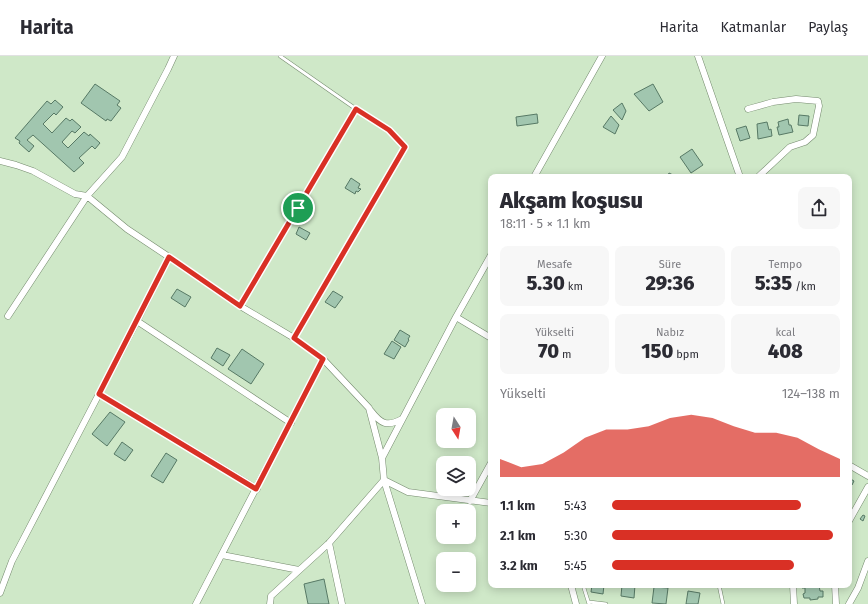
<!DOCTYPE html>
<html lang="tr">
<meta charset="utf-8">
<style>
:root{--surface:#fff;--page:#f7f7f7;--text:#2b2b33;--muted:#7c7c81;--line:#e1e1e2;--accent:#d93025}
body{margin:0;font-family:"Fira Sans",sans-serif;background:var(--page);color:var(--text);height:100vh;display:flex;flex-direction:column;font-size:15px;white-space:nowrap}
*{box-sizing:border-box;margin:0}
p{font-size:13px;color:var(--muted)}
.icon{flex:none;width:22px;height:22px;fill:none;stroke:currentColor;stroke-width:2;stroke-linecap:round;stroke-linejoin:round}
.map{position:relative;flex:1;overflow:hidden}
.side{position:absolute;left:488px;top:118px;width:364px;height:414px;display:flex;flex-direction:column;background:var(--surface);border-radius:8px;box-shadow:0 2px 10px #0003}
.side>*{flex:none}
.needle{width:26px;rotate:169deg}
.controls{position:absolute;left:436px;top:352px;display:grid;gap:8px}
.controls a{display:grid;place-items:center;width:40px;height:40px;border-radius:8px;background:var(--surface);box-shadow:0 2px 10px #0003;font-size:20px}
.pin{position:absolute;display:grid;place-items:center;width:34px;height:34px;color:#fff;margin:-17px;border:2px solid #fff;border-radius:50%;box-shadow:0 1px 4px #0007}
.round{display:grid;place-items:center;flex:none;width:42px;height:42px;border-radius:8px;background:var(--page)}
.overview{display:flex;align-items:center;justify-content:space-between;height:68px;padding:0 12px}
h1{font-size:22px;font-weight:800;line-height:30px}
.stats{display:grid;grid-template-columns:repeat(3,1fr);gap:6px;height:68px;padding:4px 12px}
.stats div{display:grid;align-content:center;border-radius:8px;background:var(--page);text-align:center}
.stats b{font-size:20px;font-weight:800}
.stats small{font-size:11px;font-weight:400}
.stats p{font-size:11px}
.chart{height:112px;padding:8px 12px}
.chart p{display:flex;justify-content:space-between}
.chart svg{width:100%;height:72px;margin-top:4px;fill:var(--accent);opacity:.7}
ul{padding:0 12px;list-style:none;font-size:13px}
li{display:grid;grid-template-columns:64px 48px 1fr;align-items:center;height:30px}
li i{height:10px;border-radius:5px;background:var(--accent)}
header{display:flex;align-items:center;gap:24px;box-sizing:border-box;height:56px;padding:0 20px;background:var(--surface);border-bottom:1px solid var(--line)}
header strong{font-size:19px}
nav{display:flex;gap:22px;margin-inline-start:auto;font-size:14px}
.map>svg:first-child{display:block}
</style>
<header>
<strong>Harita</strong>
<nav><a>Harita</a><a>Katmanlar</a><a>Paylaş</a></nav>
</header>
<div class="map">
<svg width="868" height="548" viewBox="0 0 868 548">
<rect width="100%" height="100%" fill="#cfe8c8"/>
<path fill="#a1c6af" stroke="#577965" d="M95 28 120 45 117 49 121 52 111 65 107 63 106 65 81 47Z
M653 28 663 46 649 55 634 38Z
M55 44 63 51 56 59 54 57 43 68 52 77 66 62 70 65 72 63 81 71 75 77 72 75 62 86 68 92 84 76 89 80 90 78 100 87 95 93 92 90 79 102 84 107 74 116 33 79 27 84 34 90 29 96 19 87 20 85 15 82 47 45 51 48Z
M622 47 626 55 622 64 613 54Z
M537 58 538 67 517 70 516 61Z
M799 59 809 60 808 70 798 69Z
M611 60 619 69 615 78 603 71Z
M788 63 789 69H791L793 76 779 79 777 71H779L778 66Z
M767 66 769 74 771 73 772 80 758 83 757 68Z
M746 70 750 82 740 85 736 73Z
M692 93 703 109 691 117 680 101Z
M669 117 677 121H667Z
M351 122 360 128 358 132 361 133 358 136 356 135 355 138 345 132Z
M299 171 310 177 306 184 296 178Z
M177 233 191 241 185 251 171 242Z
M333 235 343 241 335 252 325 246Z
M400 274 410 280 408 283 409 284 405 291 394 284Z
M392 285 401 291 394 303 384 298Z
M217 292 230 299 223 310 211 302Z
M242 293 264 308 251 328 228 313Z
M110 356 125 366 107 390 92 378Z
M122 386 133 394 125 405 114 398Z
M166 397 177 404 163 427 151 420Z
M849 422 854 425 852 429 850 428 849 429Z
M863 459 865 460 863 465 860 463Z
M324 523 329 548H308L304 528Z
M592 529H604L603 538 591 536Z
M622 529H635L634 542 621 540Z
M801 529H822H819L820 535H823V541H818V543L810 544V542H804L803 538 805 537V532H802Z
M654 531 668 532 666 548 652 547Z
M688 535 700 537 698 548H686Z"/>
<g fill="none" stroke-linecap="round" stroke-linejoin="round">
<defs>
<path id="service" d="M280 0 356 53 389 74 405 91 294 282
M583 529 589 548
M719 529 723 548
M589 546 606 548"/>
<path id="minor" d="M698 0 740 121
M748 53 773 46 796 43 818 45 819 50 813 79 805 86 790 91 758 121
M0 105 16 109 33 115 75 138 87 140 122 101 168 13 174 0
M534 121 602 0
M240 250 356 53
M8 260 87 140 127 173 169 201 240 250 294 282 323 303 369 352 382 402 384 424 329 487 271 540 270 548
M456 261 491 282
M137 265 291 367
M99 338 257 433
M371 355C381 368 387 371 402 363
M382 402 456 261 491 199
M849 409 868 420
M384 424 422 548
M384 424 408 436 491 447
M470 445 491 407
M849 465 868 431
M329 487 342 548
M222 499 299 514
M571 529 576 548
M793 529 794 548
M835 529 836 548
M0 537 12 505 137 265 169 201
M196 548 323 303
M849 548 858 532 868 505"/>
</defs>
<use href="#service" stroke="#748a6d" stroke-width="4"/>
<use href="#minor" stroke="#748a6d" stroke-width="7"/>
<use href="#service" stroke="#fff" stroke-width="3"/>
<use href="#minor" stroke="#fff" stroke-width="6"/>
</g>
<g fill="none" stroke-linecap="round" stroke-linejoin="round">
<defs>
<path id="route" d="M356 53 389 74 405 91 294 282 323 303 256 433 99 338 169 201 240 250Z"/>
</defs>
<use href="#route" stroke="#fff" stroke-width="8"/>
<use href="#route" stroke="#d93025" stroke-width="5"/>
</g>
</svg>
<div class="controls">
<a><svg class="needle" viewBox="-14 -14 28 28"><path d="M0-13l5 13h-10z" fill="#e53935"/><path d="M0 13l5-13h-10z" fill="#7c7c81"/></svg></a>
<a><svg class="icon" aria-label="layers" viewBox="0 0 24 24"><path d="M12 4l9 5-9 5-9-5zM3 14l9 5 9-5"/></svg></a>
<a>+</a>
<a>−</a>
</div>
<div class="pin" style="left:298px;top:152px;background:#1e9e55"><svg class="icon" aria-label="arrive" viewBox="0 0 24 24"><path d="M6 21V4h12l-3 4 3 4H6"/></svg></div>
<section class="side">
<div class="overview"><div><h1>Akşam koşusu</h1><p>18:11 · 5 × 1.1 km</p></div><a class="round"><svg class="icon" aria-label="share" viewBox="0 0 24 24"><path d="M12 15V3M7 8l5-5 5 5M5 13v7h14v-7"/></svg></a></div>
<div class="stats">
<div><p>Mesafe</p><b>5.30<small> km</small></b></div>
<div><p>Süre</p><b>29:36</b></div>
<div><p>Tempo</p><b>5:35<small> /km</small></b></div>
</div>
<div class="stats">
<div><p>Yükselti</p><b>70<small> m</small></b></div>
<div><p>Nabız</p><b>150<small> bpm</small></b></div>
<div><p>kcal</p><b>408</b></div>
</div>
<div class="chart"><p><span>Yükselti</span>124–138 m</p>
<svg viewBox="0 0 160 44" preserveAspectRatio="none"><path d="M0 44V33L10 38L20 36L30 29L40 20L50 15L60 15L70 13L80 8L90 6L100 8L110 13L120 17L130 17L140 20L150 27L160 33V44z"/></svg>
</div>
<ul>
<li><b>1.1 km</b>5:43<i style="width:83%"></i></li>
<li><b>2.1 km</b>5:30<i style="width:97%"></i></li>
<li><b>3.2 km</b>5:45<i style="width:80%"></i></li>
</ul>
</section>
</div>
